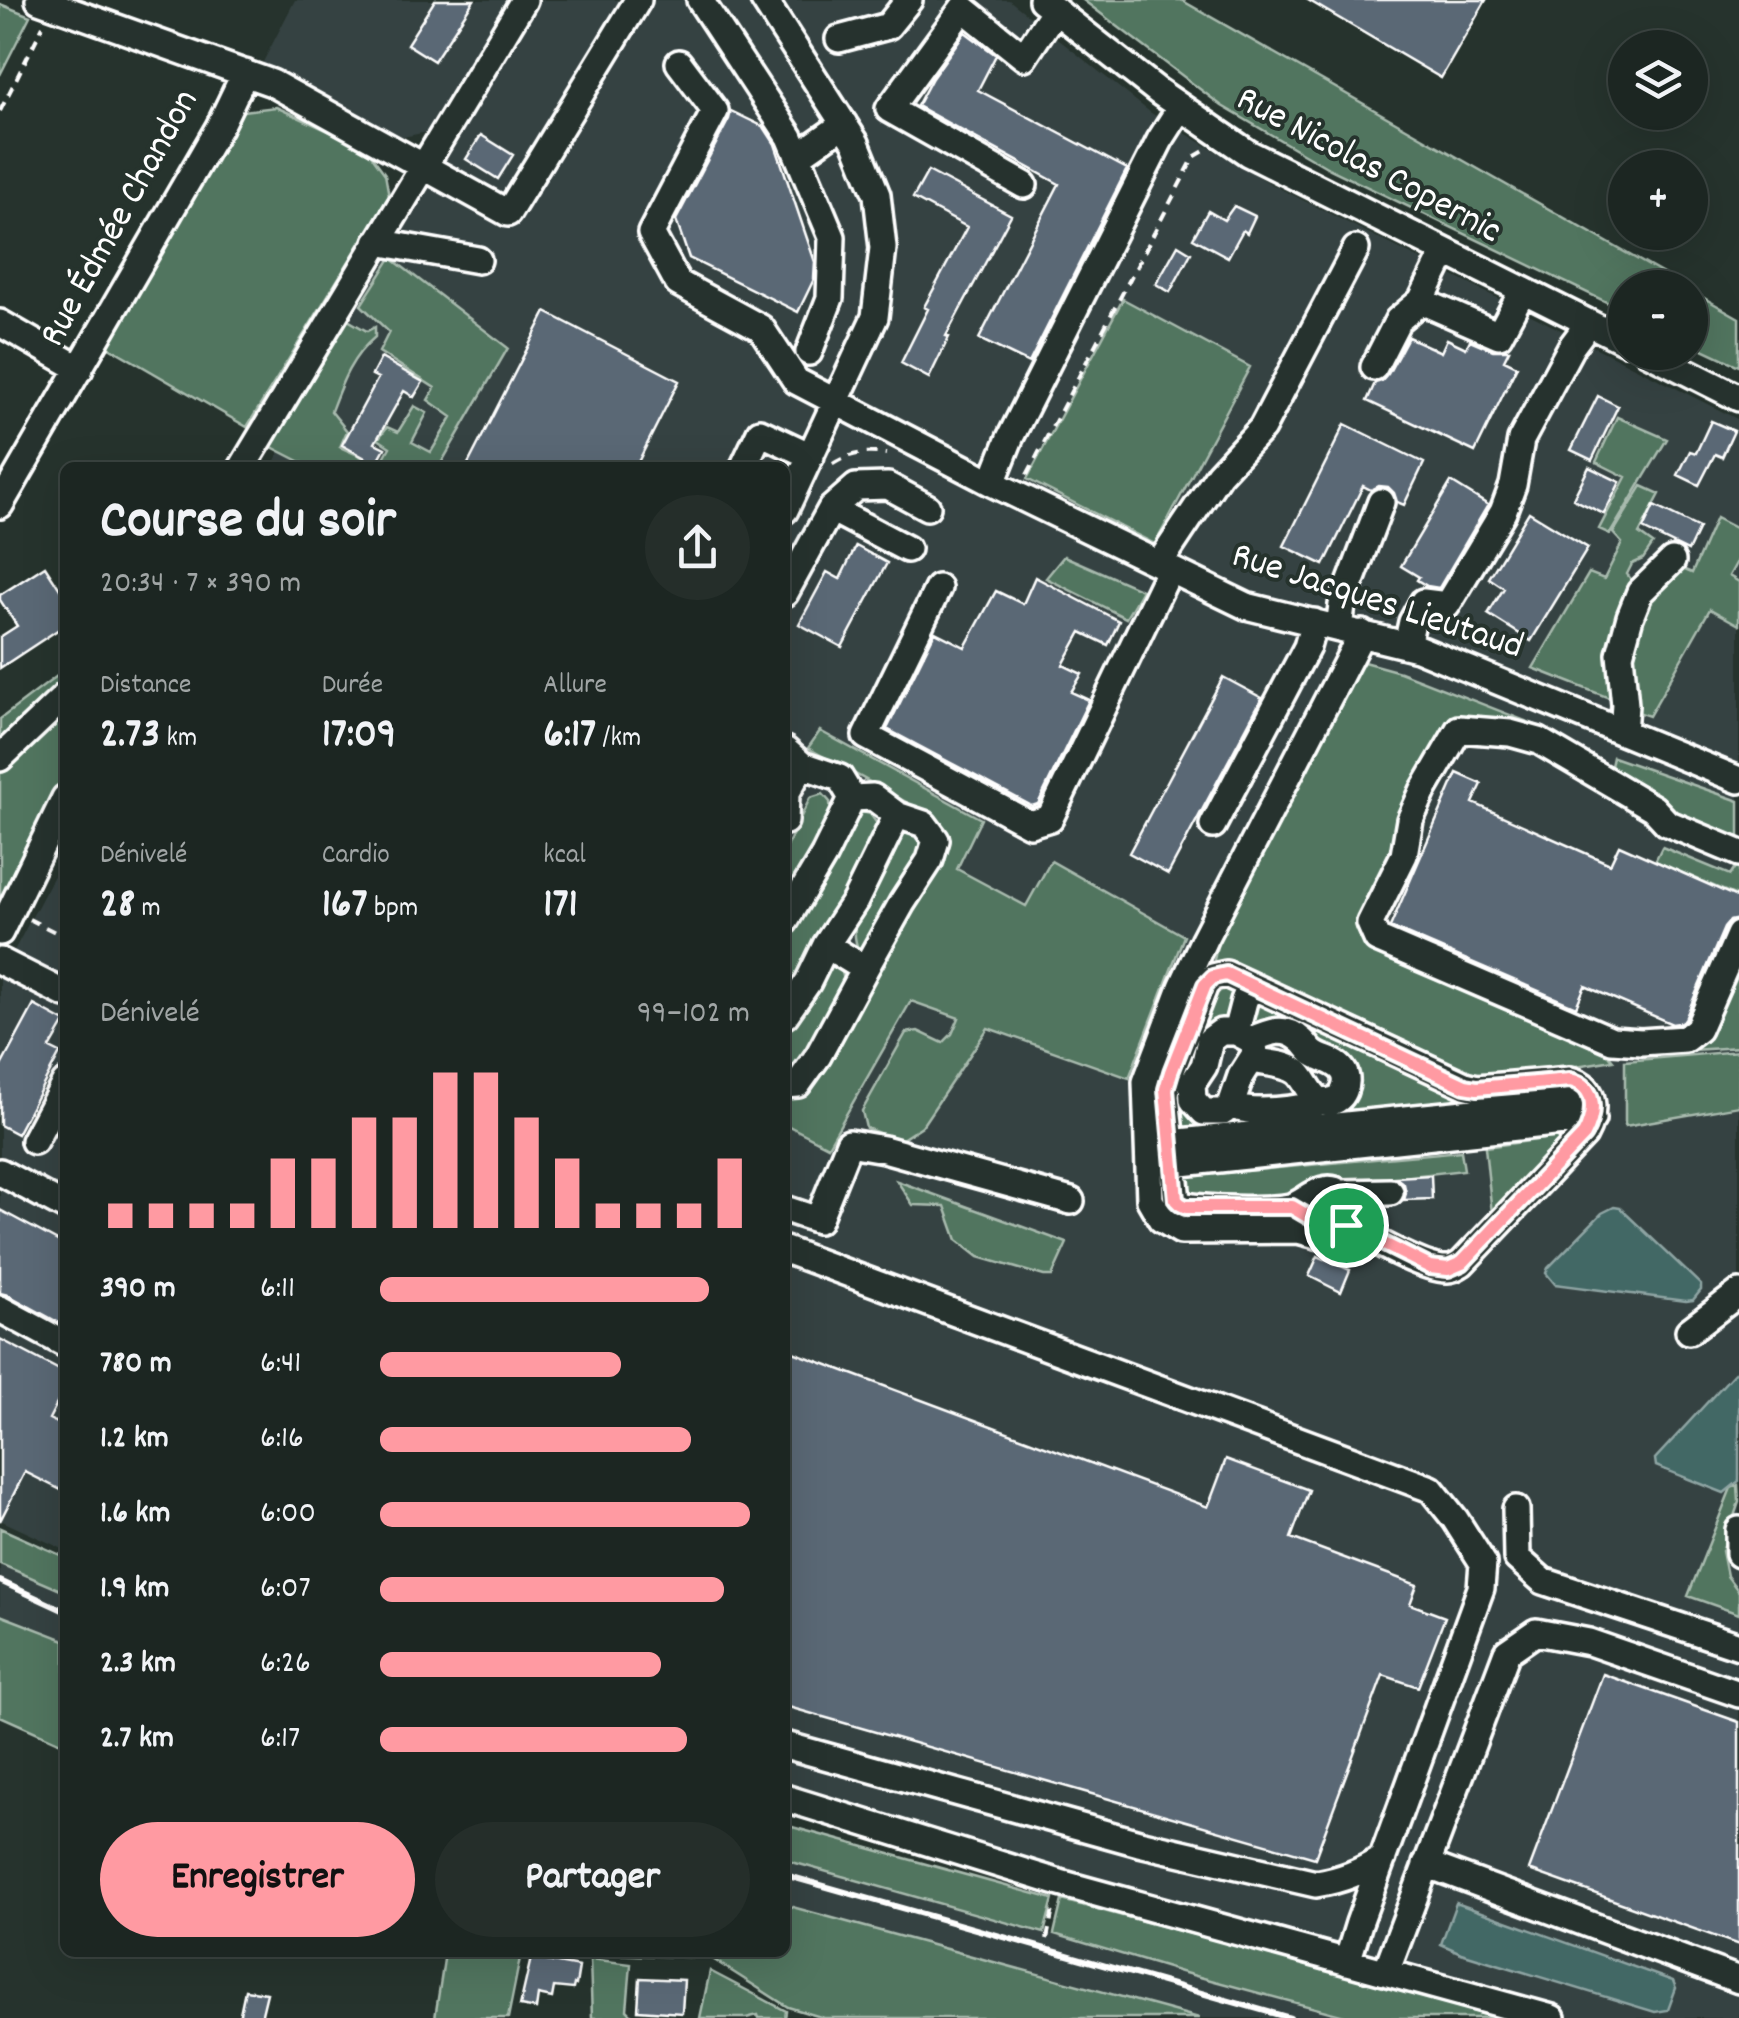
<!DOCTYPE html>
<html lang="fr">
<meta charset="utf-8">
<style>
:root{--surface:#1c2622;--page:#252e2a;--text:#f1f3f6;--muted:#a0a5a5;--line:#3a4340;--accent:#ff9aa2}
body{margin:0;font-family:Dekko,sans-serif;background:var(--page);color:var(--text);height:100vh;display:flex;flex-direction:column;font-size:38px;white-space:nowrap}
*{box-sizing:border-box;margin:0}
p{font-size:32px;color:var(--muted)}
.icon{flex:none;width:55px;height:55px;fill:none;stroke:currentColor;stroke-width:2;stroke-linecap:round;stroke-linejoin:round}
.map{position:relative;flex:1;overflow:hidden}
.drawer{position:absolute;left:60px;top:462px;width:730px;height:1495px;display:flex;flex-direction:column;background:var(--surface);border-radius:15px;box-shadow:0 10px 40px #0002,0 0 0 2px var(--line)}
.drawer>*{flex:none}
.tools{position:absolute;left:1608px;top:30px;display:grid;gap:20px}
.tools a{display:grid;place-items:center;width:100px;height:100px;border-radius:50%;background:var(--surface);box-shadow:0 10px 40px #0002,0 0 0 2px var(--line);font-size:50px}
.pin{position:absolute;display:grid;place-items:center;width:85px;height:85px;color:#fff;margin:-42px;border:5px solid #fff;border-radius:50%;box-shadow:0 2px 10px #0007}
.round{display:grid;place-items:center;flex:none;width:105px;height:105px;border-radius:52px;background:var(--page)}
.head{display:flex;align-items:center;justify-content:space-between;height:170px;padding:0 40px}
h1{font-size:55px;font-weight:800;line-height:75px}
.figures{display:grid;grid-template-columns:repeat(3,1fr);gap:15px;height:170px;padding:10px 40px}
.figures div{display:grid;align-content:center}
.figures b{font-size:42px;font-weight:800}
.figures small{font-size:28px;font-weight:400}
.figures p{font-size:28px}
.chart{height:280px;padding:20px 40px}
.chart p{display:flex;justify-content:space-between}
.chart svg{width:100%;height:180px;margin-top:10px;stroke:var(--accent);stroke-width:6}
.action{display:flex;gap:20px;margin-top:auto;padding:20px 40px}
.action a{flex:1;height:115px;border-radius:60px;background:var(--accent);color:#111;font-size:40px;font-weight:800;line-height:115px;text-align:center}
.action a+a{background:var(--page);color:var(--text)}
ul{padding:0 40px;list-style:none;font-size:32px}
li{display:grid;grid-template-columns:160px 120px 1fr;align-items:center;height:75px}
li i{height:25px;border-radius:12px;background:var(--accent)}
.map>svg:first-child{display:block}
</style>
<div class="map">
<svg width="1739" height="2018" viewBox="0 0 1739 2018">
<rect width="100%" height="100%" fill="#26332d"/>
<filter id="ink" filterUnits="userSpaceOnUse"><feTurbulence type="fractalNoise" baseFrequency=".01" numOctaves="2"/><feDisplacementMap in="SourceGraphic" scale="20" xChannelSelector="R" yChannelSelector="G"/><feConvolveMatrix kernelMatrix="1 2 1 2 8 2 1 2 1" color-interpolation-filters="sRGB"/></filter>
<g filter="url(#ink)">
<path fill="#364342" d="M295 0H508L427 132 398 138 261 66Z
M537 0H1009L1151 113 1271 184 1739 420V2018H1510L1107 1901 785 1811V468H271L359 303Z
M65 855V1550L0 1520V977Z
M0 1564 65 1592V1640L0 1615Z
M785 1860 851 1880 1363 2018H1199L785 1905Z"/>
<path fill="#51745e" stroke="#a8baae" stroke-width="2.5" d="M1083 0H1181L1686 287 1625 288V311L1330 169 1222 106Z
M0 4 30 16 0 75Z
M276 107 366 148 385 174 389 196 247 427 104 344 232 126 243 111Z
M391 258 508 348 439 467H311L270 446 346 319 367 331 375 327V337C351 357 342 382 331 411L347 431 340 447 380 465 390 447 378 439 387 427 398 432 414 406 427 413 412 442 431 452 452 417 428 400 435 388 379 352 389 332 361 305Z
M1690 290 1739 318V366L1690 343Z
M1123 299 1250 367 1155 544 1027 479Z
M1617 417 1667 439 1610 534 1599 529 1626 477 1596 462Z
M1642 486 1660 494 1639 534 1653 544 1643 559 1632 564 1627 574 1633 582 1622 703 1533 668 1589 573 1604 579 1622 543 1613 533Z
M1716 518 1739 530V558L1729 576 1739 582V625L1710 609 1649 716 1632 710 1625 661 1647 595 1668 585 1680 568 1692 573Z
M1064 556 1142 590 1126 618 1046 578Z
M1360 661 1400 672 1546 729 1544 734 1475 723 1395 838 1360 926 1605 1050 1613 1060 1496 1079 1438 1065 1214 960 1219 937Z
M65 670V684L0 748V719Z
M65 705V776L0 901V769Z
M820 731 981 819 957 869 1026 906 1051 861 1184 936 1129 1078 988 1028 922 1126 899 1141 866 1128 862 1111 906 1033 918 1031 943 1043 952 1034 959 1018 911 1001 828 1146 785 1124V1093L915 901 933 817 808 748Z
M1613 757 1739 801V846L1671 815 1636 783 1611 766Z
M823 794 830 802 831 818 785 898V850L810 798Z
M855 810 870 814 878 825 873 844 785 1004V928Z
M909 828 923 837 927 851 876 939 859 951C842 917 880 862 896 831Z
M1662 847 1730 875 1739 861V897L1655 861Z
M1739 956V1047L1674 1051Z
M827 963 840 965 844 980 843 997 799 1072 785 1073 787 1032 798 1005Z
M1223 986 1231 989 1234 994 1228 1020 1183 1105 1297 1113 1355 1073 1254 1027 1248 1022 1253 1007 1259 1004 1351 1045 1454 1094 1482 1098 1571 1094 1178 1129V1078L1215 987Z
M1739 1051V1106L1625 1126V1061Z
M1566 1136 1492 1214 1485 1147Z
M1461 1151 1464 1170 1315 1187 1296 1199 1183 1197 1182 1177Z
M897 1181 1067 1243 1052 1276H1044L979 1257 957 1240 945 1206 913 1205Z
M1738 1485 1739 1502 1722 1551 1727 1576 1739 1592V1614L1688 1596 1731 1488Z
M0 1528 65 1557V1592L0 1564Z
M0 1615 65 1640V1745L0 1716Z
M785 1825 1053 1899 1044 1933 785 1860Z
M1062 1900 1382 1984 1496 2018H1352L1181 1972 1054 1934Z
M785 1905 1199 2018H824L788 2007 711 1958 583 1953 785 1952Z
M445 1953H521L508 2018H435Z
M590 1959 631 1964 627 2010 635 2018H592Z
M710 1971 786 2011 785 2018H759L758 2015 746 2018H700Z"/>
<path fill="#426765" stroke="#8ea4a3" stroke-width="2.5" d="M1614 1207 1620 1208 1701 1285V1290L1693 1300 1685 1301 1555 1284 1546 1273 1548 1268 1602 1213Z
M1739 1368V1481L1724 1493 1656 1466 1655 1459Z
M1456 1903 1673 1981 1676 1988 1668 2010 1655 2012 1461 1953 1441 1944Z"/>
<path fill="#5a6774" stroke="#fff" stroke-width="2.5" d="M435 0H474L434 61 407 44Z
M1308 0H1486L1441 78Z
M965 32 996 55 978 90 1127 169 1029 363 979 339 1059 184 917 106 932 78Z
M731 111 764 127 775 144 815 262 814 279 798 312 689 258 676 220 729 119Z
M481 135 513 155 498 179 466 159Z
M928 171 1011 215 946 336 949 337 929 378 901 363 928 309 924 307 967 227 913 198Z
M1234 206 1255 216 1247 233 1243 230 1228 257 1193 238 1208 211 1224 220Z
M1178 245 1191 253 1170 292 1156 284Z
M546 312 679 381 635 468H466Z
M1408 337 1441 352 1447 339 1466 348 1470 340 1493 350H1509L1504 360 1517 366 1475 452 1367 401 1375 383 1382 381 1388 374Z
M381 358 423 382 414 397 404 391 375 443 385 448 376 464 342 445 378 378 372 375Z
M1598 396 1618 406 1592 460 1571 450Z
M1711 421 1734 431 1722 457 1715 454 1699 485 1678 475 1690 451 1696 453Z
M1345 424 1424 463 1404 505 1397 502 1394 493 1388 487 1379 486 1371 490 1363 486 1324 565 1284 546Z
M1589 467 1620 482 1604 514 1573 499Z
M1451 482 1488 505 1439 588 1427 586 1417 580 1419 577 1401 566Z
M1654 506 1699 528 1688 551 1643 529Z
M1529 512 1588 548 1531 641 1488 614 1504 588 1489 578Z
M856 546 887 563 842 647 799 624 827 572 840 579Z
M45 566 65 597V625L0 668V637L17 626 0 600V595Z
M1035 577 1119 621 1108 645 1081 632 1063 665 1082 674 1071 692 1089 700 1038 804 1032 806 887 729 935 632 965 647 996 591 1023 604Z
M1223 677 1262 698 1168 874 1129 853Z
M1457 773 1482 784 1473 803 1610 864 1619 845 1739 898V919L1730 921 1724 928 1685 1019 1679 1023 1672 1024 1585 986 1576 1007 1390 927Z
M34 1005 65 1022 50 1048 60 1053 17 1134 0 1125V1068Z
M1431 1175 1432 1199 1404 1200 1406 1193 1404 1184 1395 1177Z
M0 1210 65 1245V1326L8 1295 0 1293Z
M1318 1256 1350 1270 1341 1292 1309 1276Z
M0 1339 65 1373V1388L49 1419 65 1427V1492L25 1472 0 1521Z
M785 1349 1208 1507 1226 1459 1309 1490 1291 1538 1417 1585 1410 1604 1445 1617 1418 1687 1383 1675 1315 1858 785 1706Z
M1603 1674 1739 1722V1945L1529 1870Z
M531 1958 579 1967 576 1985 574 1984 573 1989 554 1987 552 1998 538 1995 536 2009 520 2006Z
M640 1978 684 1980 682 2013 638 2010Z
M245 1990 267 1993 261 2018H239Z"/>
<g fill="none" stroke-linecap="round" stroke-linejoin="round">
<defs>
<path id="minor" d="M39 0 272 83 508 213 638 0
M700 0 790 137 832 237 830 298 809 352
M764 0 856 143 877 195 883 248 875 317 785 510
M1042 0 1159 92 1248 153 1625 341
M839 39 888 26 909 0
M679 63 715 111 651 233 678 283 761 328 796 381 992 483 1246 606 1417 648 1739 780
M798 156 844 124
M1024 185 889 109 963 8 1024 57 1055 10
M377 242 478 260
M1445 252 1421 301 1499 335 1523 290
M0 323 80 369
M1648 352 1739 398
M1374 367 1398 320 1421 301
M242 468 524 0
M743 468 760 432 811 456
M992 483 1010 438 1160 140 1181 107
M0 505 219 127 245 73
M831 509 907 549
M1159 564 1219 474 1262 428 1356 249
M938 588 866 736 1030 824 1050 818 1170 569
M785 593 831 509 856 487 888 486 927 507
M1339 628 1342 605 1381 502
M1407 645 1412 622 1423 602 1447 605 1503 512 1513 485 1521 440 1571 347 1580 335 1585 321
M1623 732 1625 705 1620 654 1630 617 1640 592 1672 561
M785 750 802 765 786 794 785 821
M0 758 65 696
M1213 825 1307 647 1314 622
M1739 853 1667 823 1653 808 1539 741 1510 733 1459 729 1423 791 1410 820 1404 855 1370 923 1377 939 1612 1040 1641 1042 1685 1039 1698 1029 1739 935
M785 921 824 855 852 798 840 778 802 765
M0 932 65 798
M826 945 865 969 902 903 930 860 936 840 924 824 897 815
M0 961 65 994
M785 1015 808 982 826 945 855 901 897 815 873 797 852 798
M1236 1032 1251 1040 1254 1045 1255 1054 1241 1076 1231 1105 1223 1112H1204L1193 1100 1192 1084 1204 1066 1210 1040 1221 1032H1236L1244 1001 1250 986
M1251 1040C1269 1032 1285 1025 1301 1040 1305 1043 1308 1048 1312 1052 1321 1060 1337 1060 1344 1072 1350 1083 1343 1101 1330 1102 1311 1103 1308 1081 1297 1072 1285 1063 1266 1063 1252 1060
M785 1085 798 1084 818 1056 865 969
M1231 1105C1250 1116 1302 1110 1323 1101
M34 1141 65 1083
M1170 1143 1591 1100
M1172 1164 1592 1119
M0 1172 65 1207
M1342 1193 1390 1192
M1292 1207C1307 1216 1321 1224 1339 1221 1361 1233 1425 1271 1448 1269 1454 1269 1457 1266 1462 1263L1584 1135C1595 1115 1598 1086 1570 1080L1477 1088 1465 1085 1226 974 1213 977 1205 985 1168 1080 1166 1096 1177 1200 1180 1204C1194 1210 1274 1211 1290 1207 1304 1204 1323 1180 1340 1193 1350 1199 1343 1213 1339 1221
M785 1209 818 1220 849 1143 884 1149 1071 1201
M1328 1238 1298 1230 1181 1231 1161 1219 1150 1200 1146 1082 1182 987 1204 939 1362 633
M785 1250 1431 1489 1455 1519 1483 1563 1481 1588 1359 1923 1347 1962
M0 1309 65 1344
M1689 1331 1739 1293
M1516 1509 1517 1558 1543 1581 1739 1646
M1739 1530V1554
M785 1745 1139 1843 1316 1884C1342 1880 1361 1872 1383 1858
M785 1798 1060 1883 1552 2018
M1426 1864 1739 1980
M1386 1972 1507 1652 1536 1632 1589 1642 1739 1694"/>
</defs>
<use href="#minor" stroke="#fff" stroke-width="32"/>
<path stroke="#fff" stroke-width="4" stroke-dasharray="10 8" stroke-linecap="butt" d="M0 111 43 26
M833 464C850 453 866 451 886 454
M1027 475 1194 157 1204 151
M29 919 65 937
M1047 1939 1054 1904"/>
<use href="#minor" stroke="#26332d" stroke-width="25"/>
<path stroke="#fff" stroke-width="6" d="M0 1581 65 1611
M785 1875 1290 2018"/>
</g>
</g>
<g fill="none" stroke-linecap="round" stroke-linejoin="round" filter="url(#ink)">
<defs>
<path id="route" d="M1226 974 1465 1086 1477 1088 1570 1080C1598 1086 1595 1115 1584 1135L1462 1263 1448 1269 1430 1267 1338 1221 1328 1222 1309 1217 1292 1207H1186L1180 1204 1176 1200 1166 1089 1171 1072 1205 985 1213 977Z"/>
</defs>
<use href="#route" stroke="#fff" stroke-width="20"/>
<use href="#route" stroke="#ff9aa2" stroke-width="12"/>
</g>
<g text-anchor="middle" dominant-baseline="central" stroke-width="8" stroke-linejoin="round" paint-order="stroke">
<g font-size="38" fill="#fff" stroke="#26332d">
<text transform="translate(1368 167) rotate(28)">Rue Nicolas Copernic</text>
<text transform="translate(121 219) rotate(-61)">Rue Édmée Chandon</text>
<text transform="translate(1377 603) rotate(18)">Rue Jacques Lieutaud</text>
</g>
</g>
</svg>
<div class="tools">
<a><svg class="icon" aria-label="layers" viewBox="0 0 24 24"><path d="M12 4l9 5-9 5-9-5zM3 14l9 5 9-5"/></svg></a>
<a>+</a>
<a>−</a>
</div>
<div class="pin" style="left:1346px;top:1225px;background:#1e9e55"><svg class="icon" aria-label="arrive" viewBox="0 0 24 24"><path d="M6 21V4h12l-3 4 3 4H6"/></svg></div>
<section class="drawer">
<div class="head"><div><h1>Course du soir</h1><p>20:34 · 7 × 390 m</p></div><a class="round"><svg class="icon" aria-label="share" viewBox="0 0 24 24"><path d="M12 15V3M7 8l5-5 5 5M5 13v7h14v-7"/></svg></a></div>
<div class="figures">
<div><p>Distance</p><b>2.73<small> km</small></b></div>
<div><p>Durée</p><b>17:09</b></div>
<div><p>Allure</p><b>6:17<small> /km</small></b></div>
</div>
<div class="figures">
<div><p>Dénivelé</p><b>28<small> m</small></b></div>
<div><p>Cardio</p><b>167<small> bpm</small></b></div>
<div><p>kcal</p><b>171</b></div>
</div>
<div class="chart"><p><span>Dénivelé</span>99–102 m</p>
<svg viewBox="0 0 160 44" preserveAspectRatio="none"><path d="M5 44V38M15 44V38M25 44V38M35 44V38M45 44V27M55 44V27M65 44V17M75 44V17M85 44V6M95 44V6M105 44V17M115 44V27M125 44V38M135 44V38M145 44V38M155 44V27"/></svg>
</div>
<ul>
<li><b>390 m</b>6:11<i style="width:89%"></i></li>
<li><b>780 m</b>6:41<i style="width:65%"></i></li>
<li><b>1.2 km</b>6:16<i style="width:84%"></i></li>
<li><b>1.6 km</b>6:00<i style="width:100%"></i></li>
<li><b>1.9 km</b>6:07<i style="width:93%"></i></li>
<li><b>2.3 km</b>6:26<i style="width:76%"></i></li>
<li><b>2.7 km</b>6:17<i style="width:83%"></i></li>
</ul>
<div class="action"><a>Enregistrer</a><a>Partager</a></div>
</section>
</div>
